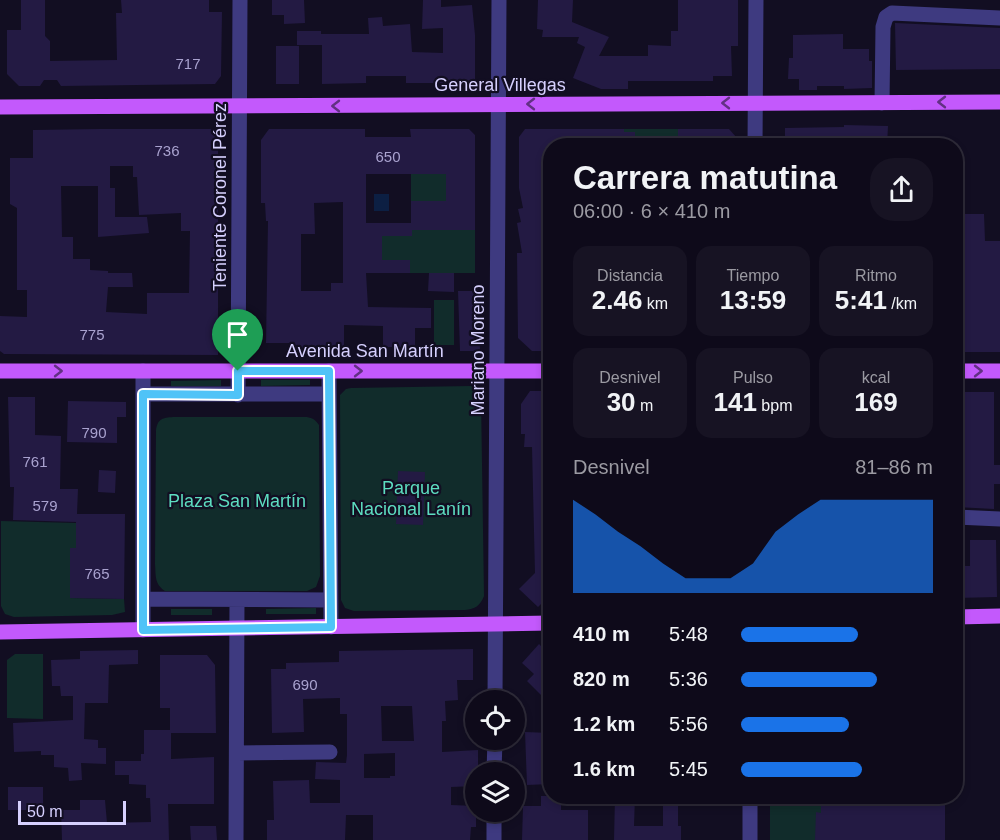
<!DOCTYPE html>
<html lang="es">
<meta charset="utf-8">
<style>
:root{--surface:#0e0a1a;--page:#171323;--text:#f1f3f6;--muted:#9b9aa2;--line:#2e2b39;--accent:#1a73e8}
body{margin:0;font-family:Arial,sans-serif;background:var(--page);color:var(--text);height:100vh;display:flex;flex-direction:column;font-size:22px;white-space:nowrap}
*{box-sizing:border-box;margin:0}
p{font-size:20px;color:var(--muted)}
.icon{flex:none;width:33px;height:33px;fill:none;stroke:currentColor;stroke-width:2;stroke-linecap:round;stroke-linejoin:round}
.map{position:relative;flex:1;overflow:hidden}
.panel{position:absolute;left:543px;top:138px;width:420px;height:666px;display:flex;flex-direction:column;background:var(--surface);border-radius:24px;box-shadow:0 3px 9px #0003,0 0 0 2px var(--line)}
.panel>*{flex:none}
.tools{position:absolute;left:465px;top:690px;display:grid;gap:12px}
.tools a{display:grid;place-items:center;width:60px;height:60px;border-radius:50%;background:var(--surface);box-shadow:0 3px 9px #0003,0 0 0 2px var(--line);font-size:30px}
.scale{position:absolute;left:18px;bottom:15px;width:108px;box-sizing:border-box;padding-left:6px;border:3px solid #d6d0fe;border-top:0;font-size:16px;line-height:21px;white-space:nowrap;color:#d6d0fe;-webkit-text-stroke:4px #120e22;paint-order:stroke}
.pin{position:absolute;display:grid;place-items:center;width:51px;height:51px;color:#fff;margin:-62px -26px;border-radius:50% 50% 50% 0;rotate:-45deg;box-shadow:0 0 6px #0007}
.pin .icon{rotate:45deg}
.round{display:grid;place-items:center;flex:none;width:63px;height:63px;border-radius:24px;background:var(--page)}
.head{display:flex;align-items:center;justify-content:space-between;height:102px;padding:0 30px}
h1{font-size:33px;font-weight:700;line-height:45px}
.figures{display:grid;grid-template-columns:repeat(3,1fr);gap:9px;height:102px;padding:6px 30px}
.figures div{display:grid;align-content:center;border-radius:15px;background:var(--page);text-align:center}
.figures b{font-size:26px;font-weight:700}
.figures small{font-size:16px;font-weight:400}
.figures p{font-size:16px}
.chart{height:168px;padding:12px 30px}
.chart p{display:flex;justify-content:space-between}
.chart svg{width:100%;height:108px;margin-top:6px;fill:var(--accent);opacity:.7}
ul{padding:0 30px;list-style:none;font-size:20px}
li{display:grid;grid-template-columns:96px 72px 1fr;align-items:center;height:45px}
li i{height:15px;border-radius:8px;background:var(--accent)}
.map>svg:first-child{display:block}
</style>
<div class="map">
<svg width="1000" height="840" viewBox="0 0 1000 840">
<rect width="100%" height="100%" fill="#120e22"/>
<path fill="#112c2b" d="M446 129V201H411V174Z
M624 129H678V145L624 146Z
M412 230H475V273H410L382 260V236Z
M434 300H454V345H434Z
M221 380V386H171V381Z
M261 380H310V385L261 386Z
M471 386 479 392 481 397 484 596C480 606 475 609 465 610L354 611 345 608 341 600 340 395 346 389 351 388Z
M173 417H304C311 417 315 419 319 425L320 576 316 587 307 591H165C154 584 156 575 155 564L156 430C158 418 163 418 173 417Z
M1 521 76 523V548H70V598L124 599 125 612 112 615 14 617 5 614 1 606Z
M316 608V614H266V609Z
M171 609H212V615H171Z
M15 654H43V719L7 718V660Z
M770 797H854V840H770Z"/>
<path fill="#0c1f43" d="M374 194H389V211H374Z"/>
<path fill="#231a43" fill-rule="evenodd" d="M21 0H45V36L50 41V61L117 60 116 13H122L121 0H209V12H222L221 76 215 84 61 86 57 80H44L40 86H19L7 74V30H21Z
M272 0H304L305 23 284 24V15H272Z
M423 0H441V7L472 5 475 35V83H406V76H366V83L322 84V45H297V31H321V34H369L368 18 382 17 383 26 410 24 412 52 443 53V28L422 29Z
M538 0H573L572 22 609 37 599 56H648V45L671 46V31H678V0H738V46H731L732 76H713V81H628V89H601L573 78 585 47 577 43 579 37H542L543 30 537 29Z
M895 23 1000 28V69L896 70Z
M843 34V49H869V61H872V88L844 89V86H817V90H799V79H788L789 58H793V35Z
M276 46H299V84H276Z
M844 125 888 126 887 146H799V142H785V128L844 127Z
M99 129H212L218 135V355L4 354 0 351V316L27 317V290H17V208L10 204V158H33V130ZM110 166H133V177H137L139 215 181 213V231H190L189 293H147V314L106 312 108 287H133L132 273H108V271L90 270V259H73V237H62L61 186H98V237L149 233 147 217H115V188H110Z
M269 129H365V137H411L410 129H469L475 135V230H412V224V236H382V260H410V273H366L368 307 431 308V328H415V347H383V326L344 325V351L291 350V343H266L268 221H266L265 203H261V140ZM366 174H446V201H411V223H366ZM343 202V283H331V291H301V234H315L314 203Z
M525 129H624V132H635V146H550V351H532L518 338 517 253H522L517 223 521 222 518 209 523 208 519 188V137Z
M678 129H729L737 138V146H678Z
M958 214H984L985 241H1000V352H956V241H959Z
M429 273H454V292L428 291Z
M458 291H478L480 351H460Z
M530 391H550V587L546 592 549 596 538 607 519 589 535 573 532 447H524L525 434H521V404Z
M956 392H994V465H1000V484H994V509L956 507V472H961V465H964L965 435H956Z
M8 397H35V435L61 436 60 489H78L77 514H125L124 599 70 598V548H76V522L13 520 14 487H10Z
M68 401 126 402V417H117V443L67 442Z
M99 470 116 471 115 493 98 492Z
M398 471 425 472 423 525 396 524Z
M970 540H996L997 597 956 598V566H970Z
M539 644 550 655V704L527 681 534 674 522 663Z
M473 649V680H457L458 700 445 701 446 721H442V752L478 750V767H476V786L451 787V805L476 806V827H471L470 840H373V815H346L345 840H267V820H274L273 781 309 780 310 803H340V780L315 779 316 762 346 763 347 755V714H340V698L303 699 304 732 272 733 271 669H286V663L339 662V651ZM381 706H412L414 741H382ZM395 753V776H390V778H364V754Z
M138 650V664L109 665 108 703H85L84 739 98 740V748H106V764L81 763 82 780 69 781 68 768 54 767V755H41V751L14 752 13 723 73 720V696H61L60 686H52L51 660 80 659V651Z
M160 655H207L215 665 216 733H171V759L214 757V804H168L169 840H62L61 810H80V800H105L107 823 151 822 150 798H146V785L129 784V775H115V761H141V754H144V730H170V708H160Z
M525 732 550 733V784L527 785Z
M8 787H43V810H8Z
M541 796H561V810H588V840H522L523 806H541Z
M615 796H635L634 826H663V796H678V826H681V840H614Z
M821 796H945V840H815L816 812 821 813Z
M190 826H216L217 840H191Z"/>
<g fill="none" stroke-linecap="round" stroke-linejoin="round">
<path stroke="#3e3a80" stroke-width="15" d="M882 103 883 27 886 17 892 13 1000 18
M755 146 756 0
M143 371V630
M329 371 331 627
M143 394H329
M238 395 240 0
M956 517 1000 519
M143 599 330 600
M495 700 499 0
M237 753 330 752
M494 772 495 740
M236 840 237 601
M494 840V812
M750 840V796"/>
<path stroke="#c359fc" stroke-width="15" d="M0 107 1000 102
M0 371H550
M956 371H1000
M956 617 1000 616
M0 632 550 623"/>
</g>
<defs><path id="oneway-chevron" d="M-2-3.5L2.5 0L-2 3.5" fill="none" stroke-width="1.6" stroke-linecap="round" stroke-linejoin="round" transform="scale(1.5)"/></defs>
<g stroke="#623084">
<use href="#oneway-chevron" transform="translate(942 102) rotate(180)"/>
<use href="#oneway-chevron" transform="translate(726 103) rotate(180)"/>
<use href="#oneway-chevron" transform="translate(531 104) rotate(180)"/>
<use href="#oneway-chevron" transform="translate(336 106) rotate(180)"/>
<use href="#oneway-chevron" transform="translate(58 371)"/>
<use href="#oneway-chevron" transform="translate(358 371)"/>
<use href="#oneway-chevron" transform="translate(978 371)"/>
</g>
<g fill="none" stroke-linecap="round" stroke-linejoin="round">
<defs>
<path id="route" d="M238 371H329L331 627 143 630V394L238 395Z"/>
</defs>
<use href="#route" stroke="#fff" stroke-width="12"/>
<use href="#route" stroke="#4fc3f7" stroke-width="8"/>
</g>
<g text-anchor="middle" dominant-baseline="central" stroke-width="4.5" stroke-linejoin="round" paint-order="stroke">
<g font-size="15" fill="#a9a2cf">
<text x="188" y="63">717</text>
<text x="167" y="150">736</text>
<text x="388" y="156">650</text>
<text x="92" y="334">775</text>
<text x="94" y="432">790</text>
<text x="35" y="461">761</text>
<text x="45" y="505">579</text>
<text x="97" y="573">765</text>
<text x="305" y="684">690</text>
</g>
<g font-size="18" fill="#d6d0fe" stroke="#120e22">
<text x="500" y="85">General Villegas</text>
<text transform="translate(220 197) rotate(-90)">Teniente Coronel Pérez</text>
<text transform="translate(478 350) rotate(-90)">Mariano Moreno</text>
<text x="365" y="351">Avenida San Martín</text>
</g>
<g font-size="18" fill="#5dddc0" stroke="#120e22">
<text x="411" y="488">Parque<tspan x="411" dy="21">Nacional Lanín</tspan></text>
<text x="237" y="501">Plaza San Martín</text>
</g>
</g>
</svg>
<div class="tools">
<a><svg class="icon" aria-label="locate" viewBox="0 0 24 24"><circle cx="12" cy="12" r="6"/><path d="M12 2v4M12 18v4M2 12h4M18 12h4"/></svg></a>
<a><svg class="icon" aria-label="layers" viewBox="0 0 24 24"><path d="M12 4l9 5-9 5-9-5zM3 14l9 5 9-5"/></svg></a>
</div>
<div class="scale">50 m</div>
<div class="pin" style="left:238px;top:371px;background:#1e9e55"><svg class="icon" aria-label="arrive" viewBox="0 0 24 24"><path d="M6 21V4h12l-3 4 3 4H6"/></svg></div>
<section class="panel">
<div class="head"><div><h1>Carrera matutina</h1><p>06:00 · 6 × 410 m</p></div><a class="round"><svg class="icon" aria-label="share" viewBox="0 0 24 24"><path d="M12 15V3M7 8l5-5 5 5M5 13v7h14v-7"/></svg></a></div>
<div class="figures">
<div><p>Distancia</p><b>2.46<small> km</small></b></div>
<div><p>Tiempo</p><b>13:59</b></div>
<div><p>Ritmo</p><b>5:41<small> /km</small></b></div>
</div>
<div class="figures">
<div><p>Desnivel</p><b>30<small> m</small></b></div>
<div><p>Pulso</p><b>141<small> bpm</small></b></div>
<div><p>kcal</p><b>169</b></div>
</div>
<div class="chart"><p><span>Desnivel</span>81–86 m</p>
<svg viewBox="0 0 160 44" preserveAspectRatio="none"><path d="M0 44V6L10 12L20 19L30 25L40 32L50 38L60 38L70 38L80 32L90 19L100 12L110 6L120 6L130 6L140 6L150 6L160 6V44z"/></svg>
</div>
<ul>
<li><b>410 m</b>5:48<i style="width:61%"></i></li>
<li><b>820 m</b>5:36<i style="width:71%"></i></li>
<li><b>1.2 km</b>5:56<i style="width:56%"></i></li>
<li><b>1.6 km</b>5:45<i style="width:63%"></i></li>
</ul>
</section>
</div>
